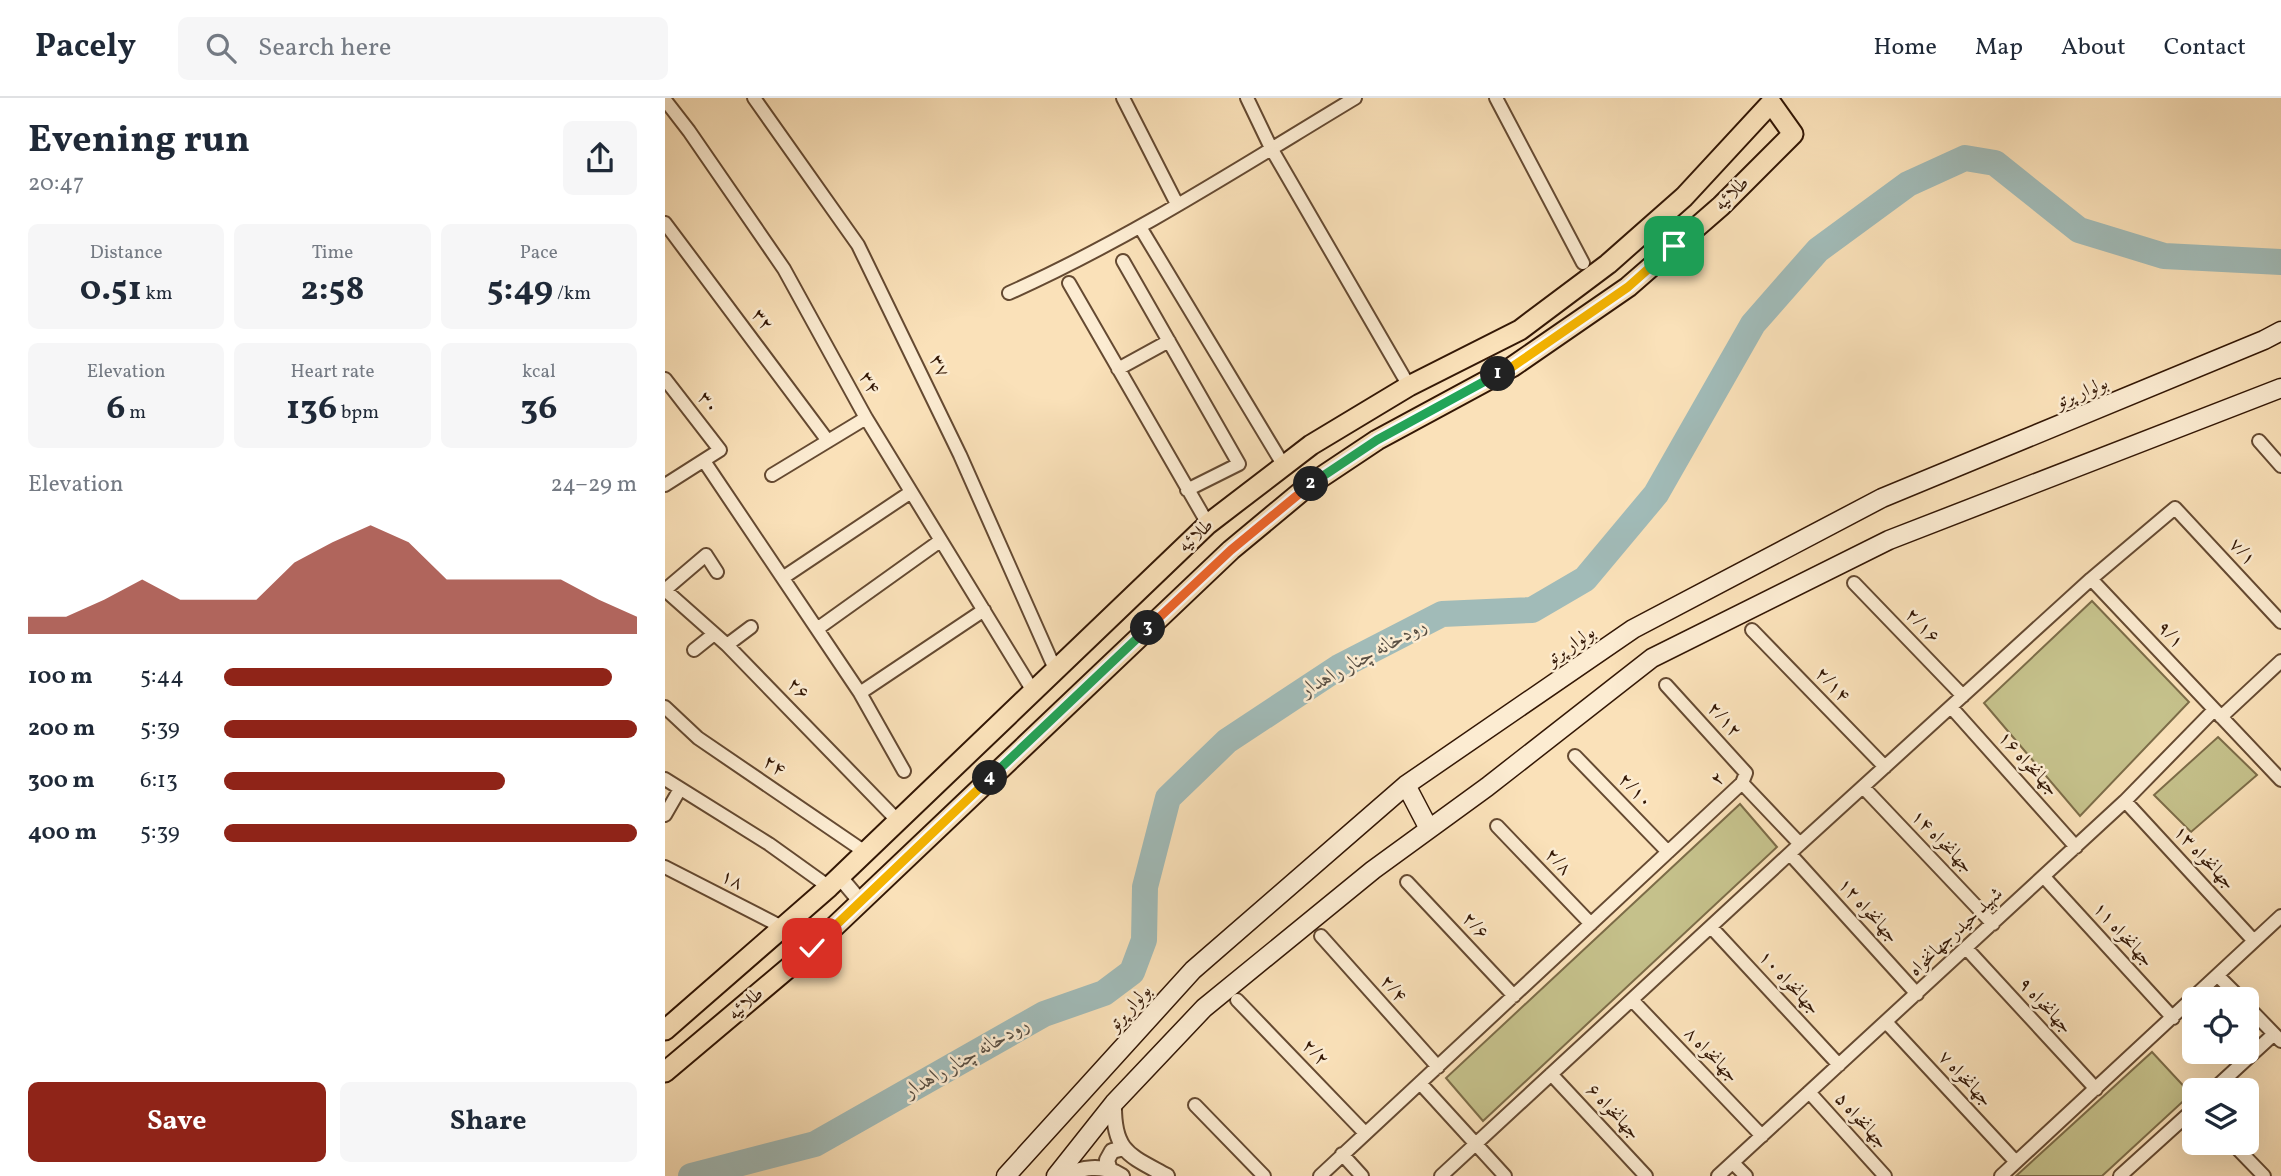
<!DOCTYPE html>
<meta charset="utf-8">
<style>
:root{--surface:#fff;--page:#f6f6f7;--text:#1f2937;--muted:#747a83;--line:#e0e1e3;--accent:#8f2418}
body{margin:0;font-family:Vollkorn,Amiri,serif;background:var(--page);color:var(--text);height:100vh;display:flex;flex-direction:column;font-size:26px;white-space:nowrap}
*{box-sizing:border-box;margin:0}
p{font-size:23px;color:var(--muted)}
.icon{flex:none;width:38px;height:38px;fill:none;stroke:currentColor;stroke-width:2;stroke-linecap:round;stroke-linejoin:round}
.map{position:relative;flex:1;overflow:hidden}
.details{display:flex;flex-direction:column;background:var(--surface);width:665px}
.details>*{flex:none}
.buttons{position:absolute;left:1517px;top:889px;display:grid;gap:14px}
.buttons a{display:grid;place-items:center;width:77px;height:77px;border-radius:10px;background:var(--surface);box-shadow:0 7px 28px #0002;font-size:35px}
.pin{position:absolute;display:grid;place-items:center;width:60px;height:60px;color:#fff;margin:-30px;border-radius:14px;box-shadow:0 4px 10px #0006}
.km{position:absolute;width:35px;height:35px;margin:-18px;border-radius:50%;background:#222;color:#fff;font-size:19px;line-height:35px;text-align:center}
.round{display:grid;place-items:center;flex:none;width:74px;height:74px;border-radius:10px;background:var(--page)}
.headline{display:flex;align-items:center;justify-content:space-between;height:119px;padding:0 28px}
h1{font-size:38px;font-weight:700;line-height:52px}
.stats{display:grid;grid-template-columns:repeat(3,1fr);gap:10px;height:119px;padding:7px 28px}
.stats div{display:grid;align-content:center;border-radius:10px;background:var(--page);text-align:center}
.stats b{font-size:35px;font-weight:700}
.stats small{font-size:19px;font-weight:400}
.stats p{font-size:19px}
.chart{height:196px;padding:14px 28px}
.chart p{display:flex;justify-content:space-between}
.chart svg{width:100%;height:126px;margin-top:7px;fill:var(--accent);opacity:.7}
.button{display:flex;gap:14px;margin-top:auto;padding:14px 28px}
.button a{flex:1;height:80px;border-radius:10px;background:var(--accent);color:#fff;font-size:28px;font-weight:700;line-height:80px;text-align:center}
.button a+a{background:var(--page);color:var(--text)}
ul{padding:0 28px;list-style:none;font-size:23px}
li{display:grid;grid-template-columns:112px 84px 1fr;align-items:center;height:52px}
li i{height:18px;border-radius:9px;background:var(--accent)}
header{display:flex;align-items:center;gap:42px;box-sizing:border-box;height:98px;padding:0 35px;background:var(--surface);border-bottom:2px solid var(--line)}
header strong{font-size:33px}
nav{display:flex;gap:38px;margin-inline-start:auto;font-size:24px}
.search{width:490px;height:63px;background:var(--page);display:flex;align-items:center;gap:18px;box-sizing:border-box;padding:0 24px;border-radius:10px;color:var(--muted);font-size:26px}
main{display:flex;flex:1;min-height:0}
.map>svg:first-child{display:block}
</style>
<header>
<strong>Pacely</strong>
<div class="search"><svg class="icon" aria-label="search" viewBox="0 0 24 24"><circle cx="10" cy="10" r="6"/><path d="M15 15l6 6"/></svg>Search here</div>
<nav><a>Home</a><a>Map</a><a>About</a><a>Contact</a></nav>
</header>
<main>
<section class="details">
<div class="headline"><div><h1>Evening run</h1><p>20:47</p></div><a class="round"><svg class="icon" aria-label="share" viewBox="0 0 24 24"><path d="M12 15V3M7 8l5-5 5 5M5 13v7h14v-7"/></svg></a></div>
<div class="stats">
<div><p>Distance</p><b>0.51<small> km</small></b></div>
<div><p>Time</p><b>2:58</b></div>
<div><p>Pace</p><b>5:49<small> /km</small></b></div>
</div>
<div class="stats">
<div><p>Elevation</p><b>6<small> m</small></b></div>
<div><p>Heart rate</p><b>136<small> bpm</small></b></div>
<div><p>kcal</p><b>36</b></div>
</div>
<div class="chart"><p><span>Elevation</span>24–29 m</p>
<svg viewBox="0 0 160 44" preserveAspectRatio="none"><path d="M0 44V38L10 38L20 32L30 25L40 32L50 32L60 32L70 19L80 12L90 6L100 12L110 25L120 25L130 25L140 25L150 32L160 38V44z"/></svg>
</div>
<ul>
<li><b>100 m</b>5:44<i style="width:94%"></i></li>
<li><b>200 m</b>5:39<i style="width:100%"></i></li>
<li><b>300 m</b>6:13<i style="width:68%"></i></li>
<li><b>400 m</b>5:39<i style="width:100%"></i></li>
</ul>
<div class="button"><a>Save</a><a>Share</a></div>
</section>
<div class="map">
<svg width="1616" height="1078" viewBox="0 0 1616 1078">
<rect width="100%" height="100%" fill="#fae1b9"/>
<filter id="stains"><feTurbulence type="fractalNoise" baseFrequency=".00286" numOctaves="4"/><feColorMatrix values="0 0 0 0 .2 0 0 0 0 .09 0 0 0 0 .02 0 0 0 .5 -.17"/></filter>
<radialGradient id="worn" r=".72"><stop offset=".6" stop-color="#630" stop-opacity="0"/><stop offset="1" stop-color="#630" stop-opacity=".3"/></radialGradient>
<path fill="#c5c18b" stroke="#7c6c48" stroke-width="2" d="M1427 503 1524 604 1415 718 1319 605Z
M1553 639 1592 677 1526 734 1489 697Z
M1075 706 1112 749 818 1023 781 980Z
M1487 954 1526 996 1437 1078H1351Z"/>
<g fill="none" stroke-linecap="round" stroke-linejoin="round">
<path stroke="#a1bbb8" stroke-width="26" d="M26 1078 150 1046 379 916 439 895 467 874 479 842 480 789 503 700 562 643 674 569 777 516 867 512 920 481 991 396 1088 226 1153 152 1243 86 1300 60 1330 65 1414 132 1499 158 1616 164"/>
<defs>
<path id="minor" d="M89 0 193 147 295 357 390 571
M458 0 512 106
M582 0 606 50 744 288
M831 0 918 165
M0 2 24 33 119 171 201 320 368 593
M0 125 163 343
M475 129 619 368
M458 163 574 366 522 392
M404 185 543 426
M344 195C465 141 577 68 690 0
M453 271 504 243
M0 281 55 352 0 387
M1594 343 1616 368
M39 363 195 595 239 673
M107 377 201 320
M119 479 246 394
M1426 481 1616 682
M1189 485 1298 598
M0 492 62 547 233 723
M0 492 41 457 52 474
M152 531 275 443
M1087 532 1220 669
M62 547 86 529
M29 552 49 536
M1001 587 1081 675 1077 685
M195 595 319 512
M0 609 33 640 200 754
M1286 609 1411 749
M1556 619 1616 563
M910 658 1003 754
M0 681 104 746 164 789
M1198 689 1328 826
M1460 703 1589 843
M0 717 15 691
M832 728 926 826
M1125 756 1252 896
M0 769 117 829
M1379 779 1508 920
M742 784 849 898
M1046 829 1174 967
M656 838 773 969
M1301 850 1431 991
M1553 878 1576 901
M572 902 700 1035
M967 902 1097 1038
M1582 908 1616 943
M1221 924 1351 1064
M886 976 981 1078
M755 985 840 1078
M1548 992 1609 936
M1144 994 1220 1078
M530 1007 599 1078
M1567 1045 1599 1078
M677 1056 697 1078
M1068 1065 1081 1078
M655 1078 1077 685 1135 746 1426 481 1510 410 1616 524
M776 1078 1135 746
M1053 1078 1460 703 1549 612
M1336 1078 1616 818
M1455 1078 1530 1010"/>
<path id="tertiary" d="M174 778 195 803
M449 1005C448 1054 464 1057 502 1078
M445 1073 442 1062 447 1053 459 1050
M396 1078C416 1070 437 1065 457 1078"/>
<path id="secondary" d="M741 687 764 731
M341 1078 528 872 741 687 968 531 1217 400 1599 242 1616 233
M391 1078 449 1005 539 910 708 772 822 689 987 560 1224 442 1616 290"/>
<path id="primary" d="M0 932 164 789 543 426 646 347 744 288 855 232 943 166 1019 99 1106 5 1128 36 1056 108 963 189 847 269 712 342 643 388 566 452 147 850 0 974"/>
</defs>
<use href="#minor" stroke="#654a32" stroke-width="16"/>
<use href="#tertiary" stroke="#654a32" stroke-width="18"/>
<use href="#secondary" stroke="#331705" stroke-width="21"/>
<use href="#primary" stroke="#331705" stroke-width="23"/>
<use href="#minor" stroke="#fcecd2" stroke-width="12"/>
<use href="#tertiary" stroke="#fcecd2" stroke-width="14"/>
<use href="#secondary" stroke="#fcecd2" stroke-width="18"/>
<use href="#primary" stroke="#fae1b9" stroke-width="19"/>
</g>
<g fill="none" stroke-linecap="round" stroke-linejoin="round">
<defs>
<path id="split-1" d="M833 276 847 269 963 189 1009 148"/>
<path id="split-2" d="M646 386 712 342 833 276"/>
<path id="split-3" d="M483 530 566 452 646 386"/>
<path id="split-4" d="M325 680 483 530"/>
<path id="split-5" d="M147 850 325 680"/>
</defs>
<use href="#split-1" stroke="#fff" stroke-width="14"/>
<use href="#split-2" stroke="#fff" stroke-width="14"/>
<use href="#split-3" stroke="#fff" stroke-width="14"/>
<use href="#split-4" stroke="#fff" stroke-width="14"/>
<use href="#split-5" stroke="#fff" stroke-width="14"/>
<use href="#split-1" stroke="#f5b400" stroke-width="9"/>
<use href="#split-2" stroke="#22a559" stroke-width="9"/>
<use href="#split-3" stroke="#f0652b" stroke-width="9"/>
<use href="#split-4" stroke="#22a559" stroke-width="9"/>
<use href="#split-5" stroke="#f5b400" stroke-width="9"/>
</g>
<g text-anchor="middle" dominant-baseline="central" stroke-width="5" stroke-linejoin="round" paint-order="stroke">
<g font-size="19" fill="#331705" stroke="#fcecd2">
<text transform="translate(1067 96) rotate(-44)">طلائیه</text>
<text transform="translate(97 222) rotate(53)">۳۲</text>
<text transform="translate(274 268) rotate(64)">۳۷</text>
<text transform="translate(204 285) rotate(61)">۳۴</text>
<text transform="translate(1417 295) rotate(-23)">بولوار پرتو</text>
<text transform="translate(43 305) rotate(52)">۳۰</text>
<text transform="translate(531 438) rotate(-42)">طلائیه</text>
<text transform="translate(1577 454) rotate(47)">۷/۱</text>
<text transform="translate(1257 528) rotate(46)">۲/۱۶</text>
<text transform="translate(1505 537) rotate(47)">۹/۱</text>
<text transform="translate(906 548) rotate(-35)">بولوار پرتو</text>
<text transform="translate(1167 587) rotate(46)">۲/۱۴</text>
<text transform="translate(133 591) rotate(45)">۲۶</text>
<text transform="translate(1059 622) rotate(48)">۲/۱۲</text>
<text transform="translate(1363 666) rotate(48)">جهانخواه ۱۶</text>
<text transform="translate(109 668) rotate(35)">۲۴</text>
<text transform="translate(1053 681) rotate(-43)">۲</text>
<text transform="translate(970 693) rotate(46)">۲/۱۰</text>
<text transform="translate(1277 744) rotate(46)">جهانخواه ۱۴</text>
<text transform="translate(1539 760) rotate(47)">جهانخواه ۱۳</text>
<text transform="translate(893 764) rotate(46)">۲/۸</text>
<text transform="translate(67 782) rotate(27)">۱۸</text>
<text transform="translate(1203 813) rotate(48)">جهانخواه ۱۲</text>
<text transform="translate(810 828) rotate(47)">۲/۶</text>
<text transform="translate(1291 834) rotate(-43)">شهید حیدرجهانخواه</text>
<text transform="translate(1458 837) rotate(48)">جهانخواه ۱۱</text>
<text transform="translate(1124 885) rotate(47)">جهانخواه ۱۰</text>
<text transform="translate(728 891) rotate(48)">۲/۴</text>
<text transform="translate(81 906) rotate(-40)">طلائیه</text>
<text transform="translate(1380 908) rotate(47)">جهانخواه ۹</text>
<text transform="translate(465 910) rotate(-48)">بولوار پرتو</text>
<text transform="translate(650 955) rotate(46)">۲/۲</text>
<text transform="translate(1046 957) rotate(46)">جهانخواه ۸</text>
<text transform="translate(1300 981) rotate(47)">جهانخواه ۷</text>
<text transform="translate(948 1014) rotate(47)">جهانخواه ۶</text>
<text transform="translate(1196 1023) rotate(48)">جهانخواه ۵</text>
</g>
<g font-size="21" font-style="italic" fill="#5a5044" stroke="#fcecd2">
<text transform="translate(699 560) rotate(-29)">رودخانه چنار راهدار</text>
<text transform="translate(302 960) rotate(-30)">رودخانه چنار راهدار</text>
</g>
</g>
<rect width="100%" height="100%" filter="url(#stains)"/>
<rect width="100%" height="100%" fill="url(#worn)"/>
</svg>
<div class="buttons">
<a><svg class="icon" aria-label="locate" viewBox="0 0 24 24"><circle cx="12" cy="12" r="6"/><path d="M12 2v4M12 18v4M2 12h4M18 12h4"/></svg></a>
<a><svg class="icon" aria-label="layers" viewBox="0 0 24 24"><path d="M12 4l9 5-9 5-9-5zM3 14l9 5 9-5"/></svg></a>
</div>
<div class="pin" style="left:1009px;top:148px;background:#1e9e55"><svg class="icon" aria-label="arrive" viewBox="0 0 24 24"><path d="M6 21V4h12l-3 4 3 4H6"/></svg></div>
<div class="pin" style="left:147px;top:850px;background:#d93025"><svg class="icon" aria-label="check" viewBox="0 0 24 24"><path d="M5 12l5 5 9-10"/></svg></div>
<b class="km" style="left:833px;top:276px">1</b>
<b class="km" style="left:646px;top:386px">2</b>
<b class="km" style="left:483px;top:530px">3</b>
<b class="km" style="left:325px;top:680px">4</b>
</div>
</main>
